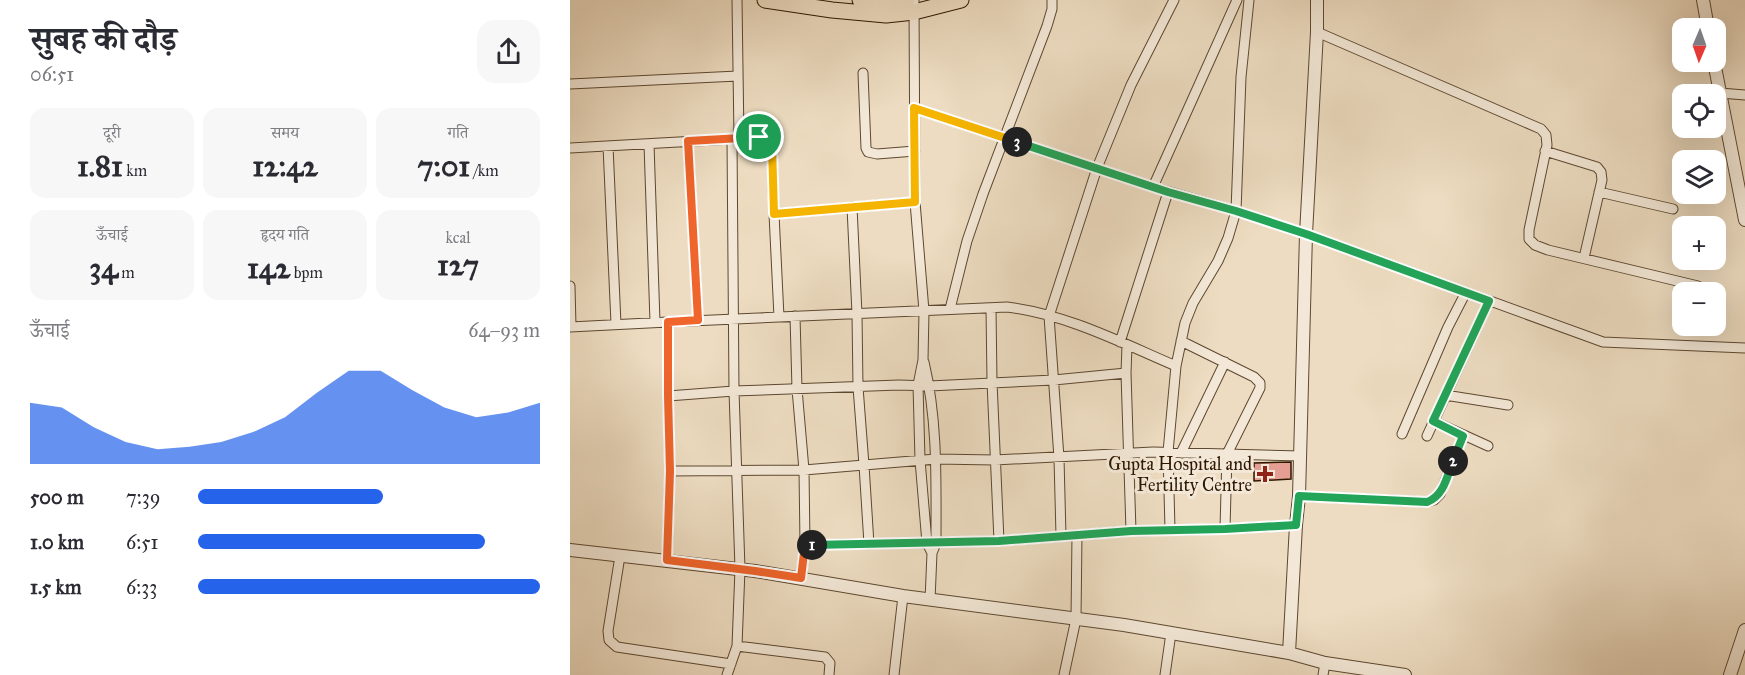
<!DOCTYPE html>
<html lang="hi">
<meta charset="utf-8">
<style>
:root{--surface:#fff;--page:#f7f7f7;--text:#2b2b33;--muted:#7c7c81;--accent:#2563eb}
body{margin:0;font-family:"IM FELL Great Primer","Noto Serif Devanagari",serif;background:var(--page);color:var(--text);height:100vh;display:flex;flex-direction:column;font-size:22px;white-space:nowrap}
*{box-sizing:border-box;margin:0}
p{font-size:20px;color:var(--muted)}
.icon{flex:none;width:33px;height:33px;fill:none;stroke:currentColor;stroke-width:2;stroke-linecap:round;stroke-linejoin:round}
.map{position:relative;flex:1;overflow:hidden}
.panel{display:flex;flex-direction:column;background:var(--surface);width:570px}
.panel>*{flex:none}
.needle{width:39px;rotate:182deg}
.fabs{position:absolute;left:1102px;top:18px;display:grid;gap:12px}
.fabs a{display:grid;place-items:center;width:54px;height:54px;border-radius:12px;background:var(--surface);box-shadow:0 6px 24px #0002;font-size:30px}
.pin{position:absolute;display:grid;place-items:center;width:51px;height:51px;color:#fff;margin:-26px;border:3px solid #fff;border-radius:50%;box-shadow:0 2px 6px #0007}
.km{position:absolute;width:30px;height:30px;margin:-15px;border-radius:50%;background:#222;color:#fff;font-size:16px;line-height:30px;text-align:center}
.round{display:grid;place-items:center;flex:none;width:63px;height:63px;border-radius:18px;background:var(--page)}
.head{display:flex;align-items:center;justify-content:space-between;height:102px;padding:0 30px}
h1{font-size:33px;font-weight:700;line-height:45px}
.stats{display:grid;grid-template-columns:repeat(3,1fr);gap:9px;height:102px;padding:6px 30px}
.stats div{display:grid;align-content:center;border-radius:15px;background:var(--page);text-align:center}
.stats b{font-size:30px;font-weight:700}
.stats small{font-size:16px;font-weight:400}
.stats p{font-size:16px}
.chart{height:168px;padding:12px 30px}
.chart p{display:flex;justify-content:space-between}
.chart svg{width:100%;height:108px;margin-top:6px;fill:var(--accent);opacity:.7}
ul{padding:0 30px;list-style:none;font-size:20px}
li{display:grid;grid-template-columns:96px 72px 1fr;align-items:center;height:45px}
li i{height:15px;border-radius:8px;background:var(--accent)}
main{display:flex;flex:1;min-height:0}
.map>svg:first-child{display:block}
</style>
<main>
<section class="panel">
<div class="head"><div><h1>सुबह की दौड़</h1><p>06:51</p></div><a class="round"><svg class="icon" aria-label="share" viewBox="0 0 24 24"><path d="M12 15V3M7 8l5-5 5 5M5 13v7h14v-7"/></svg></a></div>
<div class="stats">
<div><p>दूरी</p><b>1.81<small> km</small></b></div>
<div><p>समय</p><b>12:42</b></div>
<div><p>गति</p><b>7:01<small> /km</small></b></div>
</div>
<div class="stats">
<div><p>ऊँचाई</p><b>34<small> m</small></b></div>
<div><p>हृदय गति</p><b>142<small> bpm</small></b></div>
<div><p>kcal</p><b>127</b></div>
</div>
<div class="chart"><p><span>ऊँचाई</span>64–93 m</p>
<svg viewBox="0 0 160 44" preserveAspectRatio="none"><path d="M0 44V19L10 21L20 29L30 35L40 38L50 37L60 35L70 31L80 25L90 15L100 6L110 6L120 14L130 21L140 25L150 23L160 19V44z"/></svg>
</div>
<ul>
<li><b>500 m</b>7:39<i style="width:54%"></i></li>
<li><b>1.0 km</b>6:51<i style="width:84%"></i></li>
<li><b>1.5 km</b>6:33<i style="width:100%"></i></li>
</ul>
</section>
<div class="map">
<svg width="1175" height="675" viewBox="0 0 1175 675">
<rect width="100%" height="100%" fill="#eddcc1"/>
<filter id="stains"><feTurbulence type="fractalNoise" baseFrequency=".00333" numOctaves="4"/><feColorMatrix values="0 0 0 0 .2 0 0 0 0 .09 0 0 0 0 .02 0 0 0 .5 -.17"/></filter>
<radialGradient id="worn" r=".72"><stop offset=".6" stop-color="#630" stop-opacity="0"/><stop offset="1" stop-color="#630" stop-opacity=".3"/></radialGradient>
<path fill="#e59e93" stroke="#2d1700" stroke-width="1.5" d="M721 462V479L684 481V463Z"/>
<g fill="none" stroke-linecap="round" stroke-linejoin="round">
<defs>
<path id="minor" d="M167 0 169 138
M344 0 345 202 354 311 353 360 348 385 350 460 357 543 362 553
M747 32 971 129 976 135 977 145 959 230V239L965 245 978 250 1128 286
M293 73 296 148 298 152 307 154 345 151
M0 84 168 76
M1150 93 1175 95
M344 108 583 187 666 211 736 234 1033 342 1175 348
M118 141 128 320
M79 144 85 322
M38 146 46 324
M0 148 198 137 202 145 204 214 209 317
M975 151 1027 167 1031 172 1032 180 1014 258
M583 187 667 0
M1029 192 1103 209
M282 207 287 314 288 387 294 465 299 544
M204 214 345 202
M0 286 1 327
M421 308 422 382 429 541
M380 309 397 241 413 194 477 26 482 9V0
M225 316 227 389 234 470 235 545 231 578
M98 322 437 307C496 314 552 343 606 366L598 452 600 530
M0 327 98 322V396L100 471
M611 341 684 377 690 383V388L657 454 655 529
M550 342 598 192
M557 345 556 373 561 531
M354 362C368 421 366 483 366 543L362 553 360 600
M606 366 615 323 623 303 648 261 658 238 666 211 671 77 679 0
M875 395 938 405
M98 396 164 391 329 385 359 386 484 380 556 373
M863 421 918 446
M832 434 878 327 896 292
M857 436 919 301
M611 453 655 362
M729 496 857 502 864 500 870 494 893 436
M491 536 489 458 479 316 527 168 561 85 604 0
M235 545 429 541 561 531 655 529 726 525
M50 556 38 631 39 640 47 647 161 664
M97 560 100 471 234 470 366 459 425 460 583 452 731 456
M167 646 255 657 260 663 259 675
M157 675 167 646 170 569 164 391 162 139
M324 675 333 596
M494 675 506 619 507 535
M595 675 601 633
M753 675 755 663"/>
<path id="tertiary" d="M1133 0 1138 28
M1144 62 1175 220
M0 550 185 571 333 596 554 625 719 653 755 663 835 675
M719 653 726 525 729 496 736 234 747 32V0
M1160 675 1175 630"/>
<path id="primary" d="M195 0 262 10 316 15 344 12 391 0
M290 0 316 3 337 0"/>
</defs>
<use href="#minor" stroke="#5d4830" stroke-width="11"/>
<use href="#tertiary" stroke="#5d4830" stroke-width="14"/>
<use href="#primary" stroke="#2d1700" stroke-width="17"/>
<use href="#minor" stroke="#f3e8d7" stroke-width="9"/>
<use href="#tertiary" stroke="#f3e8d7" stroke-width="12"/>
<use href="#primary" stroke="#eddcc1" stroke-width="15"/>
</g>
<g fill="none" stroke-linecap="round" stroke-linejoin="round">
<defs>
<path id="split-1" d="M189 137 118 141 128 320 98 322V396L100 471 97 560 185 571 231 578 235 545H242"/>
<path id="split-2" d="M242 545 429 541 561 531 655 529 726 525 729 496 857 502C874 496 877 476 883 461"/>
<path id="split-3" d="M447 142 598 192 666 211 736 234 919 301 863 421 893 436 883 461"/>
<path id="split-4" d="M189 137H198L202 145 204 214 345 202 344 108 447 142"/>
</defs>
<use href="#split-1" stroke="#fff" stroke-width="12"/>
<use href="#split-2" stroke="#fff" stroke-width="12"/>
<use href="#split-3" stroke="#fff" stroke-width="12"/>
<use href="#split-4" stroke="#fff" stroke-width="12"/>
<use href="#split-1" stroke="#f0652b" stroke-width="8"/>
<use href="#split-2" stroke="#22a559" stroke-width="8"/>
<use href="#split-3" stroke="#22a559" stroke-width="8"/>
<use href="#split-4" stroke="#f5b400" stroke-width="8"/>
</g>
<path fill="#8f2418" stroke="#f3e8d7" stroke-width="2" d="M692 465h6v6h6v6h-6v6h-6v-6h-6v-6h6z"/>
<g text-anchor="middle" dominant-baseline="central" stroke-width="6" stroke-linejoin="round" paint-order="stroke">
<g font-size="18" fill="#2d1700" stroke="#f3e8d7" text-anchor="end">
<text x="682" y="464">Gupta Hospital and<tspan x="682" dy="21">Fertility Centre</tspan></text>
</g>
</g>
<rect width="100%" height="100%" filter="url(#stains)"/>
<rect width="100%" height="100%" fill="url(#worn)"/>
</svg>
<div class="fabs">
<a><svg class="needle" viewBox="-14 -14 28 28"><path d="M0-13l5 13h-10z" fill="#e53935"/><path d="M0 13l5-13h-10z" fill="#7c7c81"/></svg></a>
<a><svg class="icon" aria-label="locate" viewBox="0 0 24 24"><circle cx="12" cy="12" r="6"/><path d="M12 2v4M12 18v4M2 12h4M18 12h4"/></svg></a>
<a><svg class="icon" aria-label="layers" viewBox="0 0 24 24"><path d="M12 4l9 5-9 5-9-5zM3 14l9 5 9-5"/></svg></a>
<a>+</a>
<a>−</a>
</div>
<div class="pin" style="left:189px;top:137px;background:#1e9e55"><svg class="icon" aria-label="arrive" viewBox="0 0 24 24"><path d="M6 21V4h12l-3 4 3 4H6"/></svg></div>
<b class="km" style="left:242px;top:545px">1</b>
<b class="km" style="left:883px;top:461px">2</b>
<b class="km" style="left:447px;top:142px">3</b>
</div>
</main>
